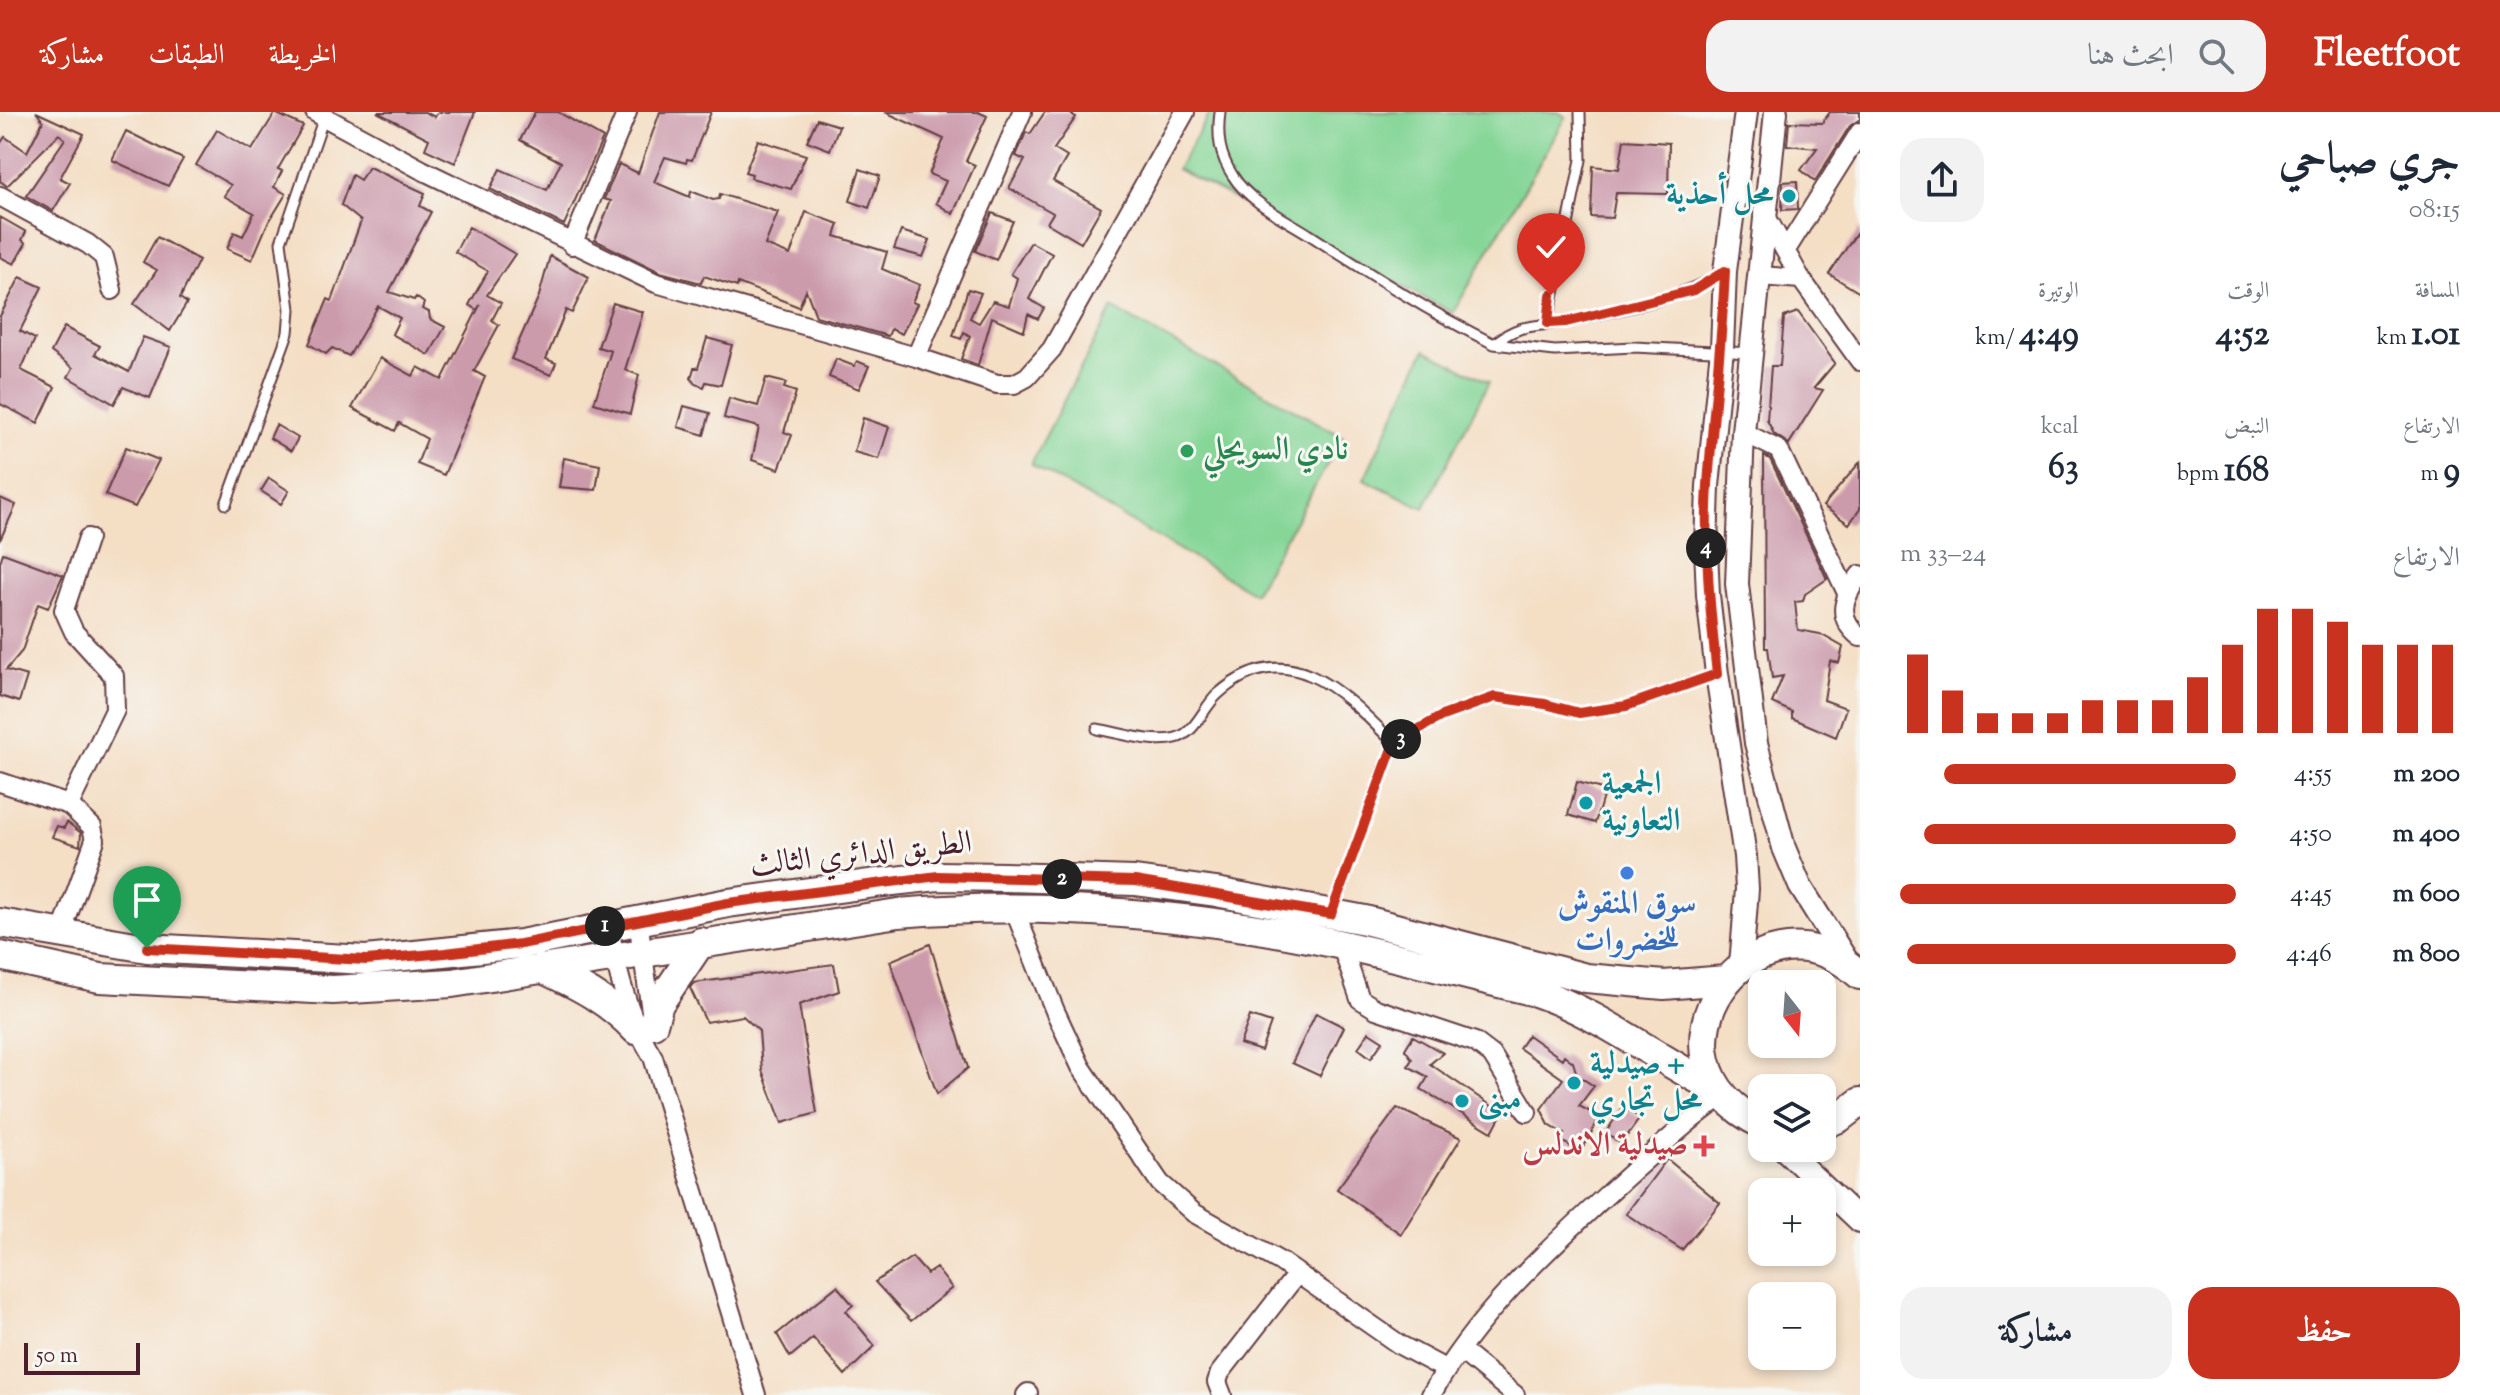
<!DOCTYPE html>
<html lang="ar">
<meta charset="utf-8">
<style>
:root{--surface:#fff;--page:#f2f2f3;--text:#1f2937;--muted:#747a83;--accent:#c8321e}
body{margin:0;font-family:"Sorts Mill Goudy",Amiri,serif;background:var(--page);color:var(--text);direction:rtl;height:100vh;display:flex;flex-direction:column;font-size:30px;white-space:nowrap}
*{box-sizing:border-box;margin:0}
p{font-size:26px;color:var(--muted)}
.icon{flex:none;width:44px;height:44px;fill:none;stroke:currentColor;stroke-width:2;stroke-linecap:round;stroke-linejoin:round}
.map{position:relative;flex:1;overflow:hidden;direction:ltr}
.panel{display:flex;flex-direction:column;background:var(--surface);width:640px}
.panel>*{flex:none}
.needle{width:52px;rotate:163deg}
.controls{position:absolute;left:1748px;top:858px;display:grid;gap:16px}
.controls a{display:grid;place-items:center;width:88px;height:88px;border-radius:16px;background:var(--surface);box-shadow:0 4px 12px #0003;font-size:40px}
.scale{position:absolute;left:24px;bottom:20px;width:116px;box-sizing:border-box;padding-left:8px;border:4px solid #4a1f2b;border-top:0;font-size:22px;line-height:28px;white-space:nowrap;color:#4a1f2b;-webkit-text-stroke:6px #f6f6f2;paint-order:stroke}
.pin{position:absolute;display:grid;place-items:center;width:68px;height:68px;color:#fff;margin:-82px -34px;border-radius:50% 50% 50% 0;rotate:-45deg;box-shadow:0 0 8px #0007}
.pin .icon{rotate:45deg}
.km{position:absolute;width:40px;height:40px;margin:-20px;border-radius:50%;background:#222;color:#fff;font-size:22px;line-height:40px;text-align:center}
.round{display:grid;place-items:center;flex:none;width:84px;height:84px;border-radius:24px;background:var(--page)}
.summary{display:flex;align-items:center;justify-content:space-between;height:136px;padding:0 40px}
h1{font-size:44px;font-weight:800;line-height:60px}
.stats{display:grid;grid-template-columns:repeat(3,1fr);gap:12px;height:136px;padding:8px 40px}
.stats div{display:grid;align-content:center}
.stats b{font-size:34px;font-weight:800}
.stats small{font-size:22px;font-weight:400}
.stats p{font-size:22px}
.chart{height:224px;padding:16px 40px}
.chart p{display:flex;justify-content:space-between}
.chart svg{width:100%;height:144px;margin-top:8px;stroke:var(--accent);stroke-width:6}
.cta{display:flex;gap:16px;margin-top:auto;padding:16px 40px}
.cta a{flex:1;height:92px;border-radius:24px;background:var(--accent);color:#fff;font-size:32px;font-weight:800;line-height:92px;text-align:center}
.cta a+a{background:var(--page);color:var(--text)}
ul{padding:0 40px;list-style:none;font-size:26px}
li{display:grid;grid-template-columns:128px 96px 1fr;align-items:center;height:60px}
li i{height:20px;border-radius:10px;background:var(--accent)}
header{display:flex;align-items:center;gap:48px;box-sizing:border-box;height:112px;padding:0 40px;background:var(--accent);color:#fff}
header strong{font-size:38px}
nav{display:flex;gap:44px;margin-inline-start:auto;font-size:28px}
.search{width:560px;height:72px;background:var(--page);display:flex;align-items:center;gap:20px;box-sizing:border-box;padding:0 28px;border-radius:24px;color:var(--muted);font-size:30px}
main{display:flex;flex:1;min-height:0}
.map>svg:first-child{display:block}
</style>
<header>
<strong>Fleetfoot</strong>
<div class="search"><svg class="icon" aria-label="search" viewBox="0 0 24 24"><circle cx="10" cy="10" r="6"/><path d="M15 15l6 6"/></svg>ابحث هنا</div>
<nav><a>الخريطة</a><a>الطبقات</a><a>مشاركة</a></nav>
</header>
<main>
<section class="panel">
<div class="summary"><div><h1>جري صباحي</h1><p>08:15</p></div><a class="round"><svg class="icon" aria-label="share" viewBox="0 0 24 24"><path d="M12 15V3M7 8l5-5 5 5M5 13v7h14v-7"/></svg></a></div>
<div class="stats">
<div><p>المسافة</p><b>1.01<small> km</small></b></div>
<div><p>الوقت</p><b>4:52</b></div>
<div><p>الوتيرة</p><b>4:49<small> /km</small></b></div>
</div>
<div class="stats">
<div><p>الارتفاع</p><b>9<small> m</small></b></div>
<div><p>النبض</p><b>168<small> bpm</small></b></div>
<div><p>kcal</p><b>63</b></div>
</div>
<div class="chart"><p><span>الارتفاع</span>24–33 m</p>
<svg viewBox="0 0 160 44" preserveAspectRatio="none"><path d="M5 44V20M15 44V31M25 44V38M35 44V38M45 44V38M55 44V34M65 44V34M75 44V34M85 44V27M95 44V17M105 44V6M115 44V6M125 44V10M135 44V17M145 44V17M155 44V17"/></svg>
</div>
<ul>
<li><b>200 m</b>4:55<i style="width:87%"></i></li>
<li><b>400 m</b>4:50<i style="width:93%"></i></li>
<li><b>600 m</b>4:45<i style="width:100%"></i></li>
<li><b>800 m</b>4:46<i style="width:98%"></i></li>
</ul>
<div class="cta"><a>حفظ</a><a>مشاركة</a></div>
</section>
<div class="map">
<svg width="1860" height="1283" viewBox="0 0 1860 1283">
<rect width="100%" height="100%" fill="#f6f6f2"/>
<filter id="ink" filterUnits="userSpaceOnUse"><feTurbulence type="fractalNoise" baseFrequency=".0125" numOctaves="2"/><feDisplacementMap in="SourceGraphic" scale="16" xChannelSelector="R" yChannelSelector="G"/><feConvolveMatrix kernelMatrix="1 2 1 2 8 2 1 2 1" color-interpolation-filters="sRGB"/></filter>
<filter id="wash" filterUnits="userSpaceOnUse"><feTurbulence type="fractalNoise" baseFrequency=".006" numOctaves="4" result="noise"/><feDisplacementMap in="SourceGraphic" scale="32" xChannelSelector="R" yChannelSelector="G"/><feGaussianBlur stdDeviation="1.8" result="paint"/><feColorMatrix in="noise" values="0 0 0 0 0 0 0 0 0 0 0 0 0 0 0 0 0 1.4 0 .05"/><feComposite in="paint" operator="in"/></filter>
<g filter="url(#wash)">
<rect width="100%" height="100%" fill="#f4dec4"/>
<path fill="#85d697" stroke="#687a61" stroke-width="2" d="M1211 0H1558L1566 5 1453 201 1177 57Z
M1112 196 1343 325 1254 481 1031 352Z
M1425 238 1489 270 1424 396 1364 367Z"/>
<g id="blocks">
<path fill="#cb9aab" d="M36 0 84 22 60 66 70 71 53 99 26 84 65 27 59 22 7 74 0 69V32L5 25 27 40 43 9Z
M377 0H425L435 5 438 0H475L455 51 425 37 429 27Z
M535 0H558L603 26 564 113 490 77 500 57 547 78 561 50 520 28Z
M660 0H711L692 48 687 47 686 51 665 45 654 70 690 85 691 79 713 88 719 87 720 82 778 100 765 133 790 143 806 100 839 112 835 124 887 140 882 157 920 173 912 190 917 192 902 222 891 217 888 224 816 204 806 178 799 195 738 171 737 175 704 164 701 171 660 160 595 128 611 89 604 87 619 52 638 61Z
M885 0H978L987 4 966 49 975 53 953 102 936 91 946 69 929 62 944 27Z
M1045 0H1067L1076 5 1054 37 1067 45 1053 69 1101 96 1081 131 1047 111 1053 101 1009 76 1025 48 1016 44 1026 20 1030 22Z
M1830 0H1860V7L1850 14 1815 69 1801 58 1817 36 1787 33 1789 10 1822 11Z
M275 1 303 14 278 57 282 59 274 75 286 82 267 113 252 148 227 137 234 120 243 124 254 101 224 84 231 73 196 53 217 18 252 38Z
M817 7 839 14 830 38 807 29Z
M126 19 183 47 168 74 112 48Z
M758 28 806 43 791 77 751 66 752 62 745 60Z
M1624 28 1669 31 1668 82 1616 81 1612 106 1591 105 1593 54 1619 57Z
M369 55 425 81 420 94 431 100 389 180 414 188 416 185 424 191 422 197 429 200 430 207 445 215 429 243 392 222 400 206 378 194 349 244 332 236 326 242 309 232 328 187 332 189 361 109 341 93 352 63 360 68Z
M860 57 880 64 869 96 850 89Z
M1797 69 1798 97 1782 98 1783 70Z
M992 101 1013 109 996 148 975 139Z
M0 105 26 120 22 128 26 131 14 152 0 145Z
M469 115 515 142 487 183 501 191 492 208 499 213 474 259 485 265 444 363 417 352 427 327 399 311 395 319 352 296 380 246 413 264 418 255 442 268 480 193 477 198 469 193 488 159 455 140Z
M1860 116V181L1829 162Z
M901 119 930 128 923 145 894 137Z
M157 125 199 148 180 186 187 191 170 219 134 192 157 158 143 150Z
M1031 130 1052 142 1029 187 1044 196 1038 207 1028 202 1024 219 992 205 978 253 961 247 970 224 964 220 961 227 953 224 968 177 981 181 970 206 979 211 993 189 1009 194 1017 166 1011 162Z
M550 144 589 165 572 201 566 198 546 247 556 251 551 263 511 247 539 184Z
M20 165 42 175 20 219 35 227 21 258 55 275 38 311 0 292V204Z
M613 191 643 200 625 258 639 263 630 302 594 291 611 239 598 235Z
M1798 200 1835 251 1814 276 1823 278 1789 332 1774 322 1767 308 1771 254H1780L1784 205Z
M64 215 100 234 95 242 129 260 143 225 171 235 150 286 123 275 114 292 68 265 73 256 51 240Z
M707 226 732 233 721 273 706 270 704 275 695 272 691 266 694 256H698Z
M836 247 854 254 857 249 869 254 859 277 829 265Z
M766 266 786 271 784 276 796 280 784 320 792 323 779 357 752 348 759 315 724 306 729 286 758 294Z
M684 294 710 301 704 323 678 315Z
M863 306 889 315 879 347 854 340Z
M276 313 298 326 291 339 270 326Z
M126 335 159 348 135 395 105 383Z
M1764 344 1770 347 1827 467 1805 482 1803 489 1795 490 1798 518 1820 522 1843 535 1839 551 1830 549 1824 588 1846 596 1836 625 1792 606V600L1772 591 1783 564 1772 566 1768 536H1765Z
M564 346 600 353 596 378 559 375Z
M1860 350V397L1849 412 1823 394Z
M269 366 289 379 281 392 261 379Z
M0 386 16 393 0 428Z
M3 441 63 463 48 496 38 492 22 539 6 558 27 564 19 590 0 584V450Z
M1577 670 1605 678 1595 711 1568 703Z
M67 710 81 721 80 734 52 725 57 714 64 716Z
M930 832 968 956 937 982 890 849Z
M834 852 839 879 799 893 817 1001 782 1011 762 958 759 919 743 904 706 910 690 876 694 871Z
M1316 901 1344 915 1320 964 1292 951Z
M1250 904 1271 911 1261 939 1240 932Z
M1369 920 1383 929 1371 946 1358 936Z
M1528 923 1562 947 1564 943 1573 950 1577 963 1594 974 1579 994 1600 1005 1581 1040 1561 1029 1564 1022 1549 1013 1541 997 1563 967 1519 936Z
M1413 924 1443 941 1430 952 1502 1001 1492 1020 1421 977 1428 965 1408 954 1412 947 1405 937Z
M1623 995 1640 1006 1621 1032 1606 1020Z
M1397 996 1461 1026 1401 1122 1337 1077Z
M1667 1047 1720 1091 1682 1138 1626 1102Z
M912 1145 927 1162 936 1156 952 1176 911 1209 875 1170Z
M837 1174 853 1193 846 1199 875 1234 845 1263 813 1226 790 1245 777 1222Z"/>
</g>
</g>
<g filter="url(#ink)">
<use href="#blocks" fill-opacity="0" stroke="#643c42" stroke-width="2"/>
<g fill="none" stroke-linecap="round" stroke-linejoin="round">
<defs>
<path id="service" d="M1220 0C1217 24 1219 43 1233 64 1249 90 1285 107 1310 123 1370 162 1429 200 1494 232 1521 209 1537 216 1570 209 1623 197 1678 188 1724 160
M1548 211 1581 48 1580 0
M1494 232 1555 239 1634 235 1751 241
M226 392 288 221 290 197 281 130 324 5
M1097 617C1121 621 1152 632 1176 626 1196 621 1204 594 1218 582 1287 521 1343 580 1394 631
M1332 799 1394 631 1442 604 1495 585 1545 592 1579 601 1626 594 1717 562"/>
<path id="minor" d="M315 0 422 58 656 171 916 245 997 272H1014L1027 265 1052 237 1185 0
M0 84 88 132 104 145 112 178
M1763 99 1801 167 1860 249
M572 133 627 0
M1786 138 1860 20
M1759 164 1801 167
M916 245 1022 0
M1743 320 1779 338 1847 481
M1860 463C1843 486 1835 505 1860 525
M0 670 69 693 115 598 114 564 74 520 64 498 88 426
M1014 797 1055 899 1081 955 1160 1071 1194 1101 1281 1150 1400 1233 1445 1257
M638 808 652 906
M609 813C616 860 628 905 653 945L756 1283
M61 822 95 728 92 715 69 693
M1342 835 1360 887 1376 897 1475 930 1492 943 1527 1000
M1460 1238 1515 1283
M1026 1283 1028 1281
M1222 1283 1217 1270 1220 1261 1297 1162
M1431 1283C1476 1203 1545 1140 1612 1078 1649 1045 1683 1012 1724 983"/>
<path id="tertiary" d="M1776 0 1743 320 1737 472 1756 631 1784 736 1800 774 1850 854
M1741 854 1747 777 1745 744 1717 562 1708 483 1706 436 1708 374 1722 237 1725 159 1746 0
M1783 1036 1860 1109"/>
<path id="primary" d="M0 811 147 836 366 848 521 832 728 791 876 771 938 764 1005 765 1135 769 1216 780 1365 808 1586 866 1664 873 1726 868
M0 844 100 866 333 878 452 871 898 801C1015 791 1134 798 1251 816 1347 830 1442 858 1536 880 1603 903 1656 947 1719 978
M541 856C578 873 608 888 636 918
M653 912 659 892 701 830
M1762 1012C1629 949 1752 767 1860 863
M1822 1013 1839 1006 1860 990"/>
</defs>
<use href="#service" stroke="#643c42" stroke-width="13"/>
<use href="#minor" stroke="#643c42" stroke-width="22"/>
<use href="#tertiary" stroke="#643c42" stroke-width="26"/>
<use href="#primary" stroke="#643c42" stroke-width="32"/>
<use href="#service" stroke="#fff" stroke-width="9"/>
<use href="#minor" stroke="#fff" stroke-width="18"/>
<use href="#tertiary" stroke="#fff" stroke-width="22"/>
<use href="#primary" stroke="#fff" stroke-width="28"/>
</g>
</g>
<g fill="none" stroke-linecap="round" stroke-linejoin="round" filter="url(#ink)">
<defs>
<path id="route" d="M147 836 366 848 445 841 521 832 728 791 938 764 1135 769 1331 802 1394 631 1442 604 1495 585 1545 592 1579 601 1626 594 1717 562C1710 499 1704 437 1708 373 1713 301 1722 231 1725 159L1694 178 1566 210 1548 211 1551 183"/>
</defs>
<use href="#route" stroke="#fff" stroke-width="16"/>
<use href="#route" stroke="#c8321e" stroke-width="10"/>
</g>
<g fill="#0f9aa8" stroke="#f6f6f2" stroke-width="3">
<circle cx="1789" cy="84" r="8"/>
<circle cx="1586" cy="691" r="8"/>
<circle cx="1574" cy="971" r="8"/>
<circle cx="1462" cy="989" r="8"/>
</g>
<circle fill="#2e9e5b" stroke="#f6f6f2" stroke-width="3" cx="1187" cy="339" r="8"/>
<circle fill="#3f7fe0" stroke="#f6f6f2" stroke-width="3" cx="1627" cy="761" r="8"/>
<path fill="#e0444e" stroke="#f6f6f2" stroke-width="3" d="M1700 1022h8v8h8v8h-8v8h-8v-8h-8v-8h8z"/>
<g text-anchor="middle" dominant-baseline="central" stroke-width="6" stroke-linejoin="round" paint-order="stroke">
<g font-size="32" font-weight="bold" fill="#0d838f" stroke="#f6f6f2" text-anchor="start">
<text x="1773" y="84" text-anchor="end">محل أحذية</text>
<text x="1602" y="673">الجمعية<tspan x="1602" dy="37">التعاونية</tspan></text>
<text x="1590" y="953">صيدلية +<tspan x="1590" dy="37">محل تجاري</tspan></text>
<text x="1478" y="989">مبنى</text>
</g>
<g font-size="32" font-weight="bold" fill="#27864d" stroke="#f6f6f2" text-anchor="start">
<text x="1203" y="339">نادي السويحلي</text>
</g>
<g font-size="32" fill="#4a1f2b" stroke="#f6f6f2">
<text transform="translate(861 743) rotate(-6)">الطريق الدائري الثالث</text>
</g>
<g font-size="32" font-weight="bold" fill="#366cbe" stroke="#f6f6f2">
<text x="1627" y="793">سوق المنقوش<tspan x="1627" dy="37">للخضروات</tspan></text>
</g>
<g font-size="32" font-weight="bold" fill="#be3a42" stroke="#f6f6f2" text-anchor="end">
<text x="1688" y="1034">صيدلية الاندلس</text>
</g>
</g>
</svg>
<div class="controls">
<a><svg class="needle" viewBox="-14 -14 28 28"><path d="M0-13l5 13h-10z" fill="#e53935"/><path d="M0 13l5-13h-10z" fill="#747a83"/></svg></a>
<a><svg class="icon" aria-label="layers" viewBox="0 0 24 24"><path d="M12 4l9 5-9 5-9-5zM3 14l9 5 9-5"/></svg></a>
<a>+</a>
<a>−</a>
</div>
<div class="scale">50 m</div>
<div class="pin" style="left:147px;top:836px;background:#1e9e55"><svg class="icon" aria-label="arrive" viewBox="0 0 24 24"><path d="M6 21V4h12l-3 4 3 4H6"/></svg></div>
<div class="pin" style="left:1551px;top:183px;background:#d93025"><svg class="icon" aria-label="check" viewBox="0 0 24 24"><path d="M5 12l5 5 9-10"/></svg></div>
<b class="km" style="left:605px;top:814px">1</b>
<b class="km" style="left:1062px;top:767px">2</b>
<b class="km" style="left:1401px;top:627px">3</b>
<b class="km" style="left:1706px;top:436px">4</b>
</div>
</main>
